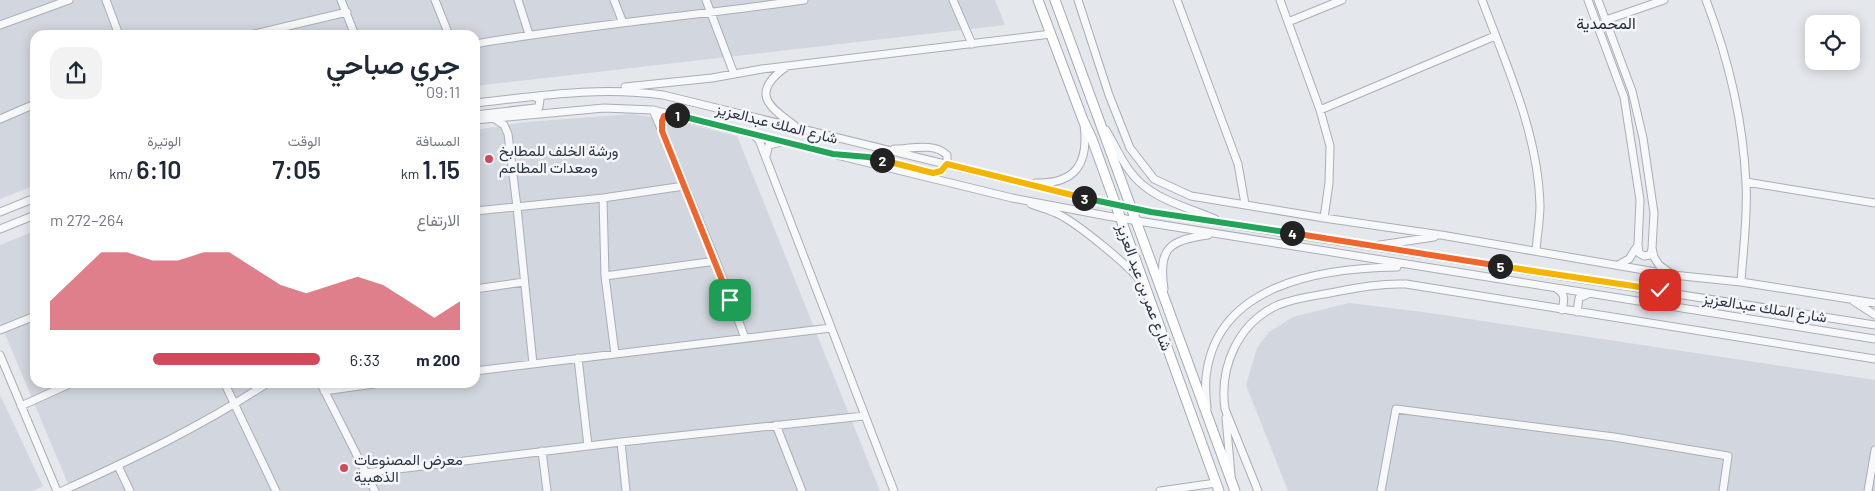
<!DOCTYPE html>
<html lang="ar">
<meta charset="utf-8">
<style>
:root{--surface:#fff;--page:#f2f2f3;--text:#1f2937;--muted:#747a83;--accent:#d1495b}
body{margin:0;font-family:Barlow,Vazirmatn,sans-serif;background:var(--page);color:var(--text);direction:rtl;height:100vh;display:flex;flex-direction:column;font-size:19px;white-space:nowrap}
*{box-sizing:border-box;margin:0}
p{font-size:16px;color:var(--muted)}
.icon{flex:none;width:28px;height:28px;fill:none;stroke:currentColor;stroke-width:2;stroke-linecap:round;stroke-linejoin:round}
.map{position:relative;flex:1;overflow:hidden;direction:ltr}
.details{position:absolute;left:30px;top:30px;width:450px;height:358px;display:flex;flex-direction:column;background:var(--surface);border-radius:15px;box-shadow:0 2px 12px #0003;direction:rtl}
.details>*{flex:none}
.buttons{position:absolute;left:1805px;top:15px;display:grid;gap:10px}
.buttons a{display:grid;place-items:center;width:55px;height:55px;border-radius:10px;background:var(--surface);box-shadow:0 2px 12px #0003;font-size:25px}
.pin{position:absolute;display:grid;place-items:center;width:42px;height:42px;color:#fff;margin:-21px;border-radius:10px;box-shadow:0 2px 8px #0006}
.km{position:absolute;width:25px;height:25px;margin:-12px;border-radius:50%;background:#222;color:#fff;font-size:14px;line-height:25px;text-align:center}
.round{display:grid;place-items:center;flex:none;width:52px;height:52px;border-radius:15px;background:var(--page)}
.head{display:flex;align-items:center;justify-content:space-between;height:85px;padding:0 20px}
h1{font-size:28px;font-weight:600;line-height:38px}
.stats{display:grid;grid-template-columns:repeat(3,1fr);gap:8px;height:85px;padding:5px 20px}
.stats div{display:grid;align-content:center}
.stats b{font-size:25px;font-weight:600}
.stats small{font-size:14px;font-weight:400}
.stats p{font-size:14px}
.chart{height:140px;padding:10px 20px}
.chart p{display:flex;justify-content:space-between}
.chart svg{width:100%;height:90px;margin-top:5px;fill:var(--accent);opacity:.7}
ul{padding:0 20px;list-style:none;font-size:16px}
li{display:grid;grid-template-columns:80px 60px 1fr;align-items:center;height:38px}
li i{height:12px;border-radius:6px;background:var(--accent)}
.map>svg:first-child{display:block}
</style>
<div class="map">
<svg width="1875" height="491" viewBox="0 0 1875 491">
<rect width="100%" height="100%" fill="#e4e7ec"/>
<path fill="#d2d6de" d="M0 0H995L1005 25 475 86V35H35V185L0 199Z
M633 114 679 122 737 136 880 491H71L0 322V245L35 231V382H475V130L526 122Z
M1349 303 1423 312 1875 380V491H1288L1246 385 1257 348 1269 332 1293 317Z
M0 395 43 486 33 491H0Z"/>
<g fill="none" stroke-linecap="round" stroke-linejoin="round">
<defs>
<path id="minor" d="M106 0 119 35
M341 0 355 35
M435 0 449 35
M518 0 529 34
M614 0 623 23
M706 0 734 74
M953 0 972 44
M1078 0 1109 95 1130 148 1154 179 1191 196 1324 218 1441 235 1673 275 1741 282 1875 303
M1177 0 1238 164 1245 204
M1280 0 1320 110 1330 146 1329 183 1324 218
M1482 0C1507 67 1538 133 1540 205 1540 220 1537 236 1536 251
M1588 0 1624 97 1640 200 1638 245 1629 259 1618 265
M1598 0 1632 91 1643 138 1654 213 1652 248 1654 257 1659 265 1670 273
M1706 0C1729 60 1743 119 1746 183 1748 216 1743 250 1741 282
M1606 20 1664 0
M1288 22 1342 0
M0 25 69 0
M250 35 347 12
M475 44C584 25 694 16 804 0
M786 67C751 92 767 106 794 125
M625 87 712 78 762 69 1051 34
M475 103C538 96 600 86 663 95L1092 200 1151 212 1875 325
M653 110 662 131 661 124 663 118 670 114
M1320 110 1495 36
M475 115 535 108 539 107 540 99 535 97
M0 119 35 104
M495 119 504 125 508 134 517 207 533 364
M475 120 604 108 653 110 1012 198 1107 216 1875 339
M1106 130C1114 143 1120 158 1129 170 1149 199 1185 206 1215 219
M662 131 716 261 745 338
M754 135 759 140 894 491
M766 156 769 145 781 142
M856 156 868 157 933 173 941 171 947 165V155C934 142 910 149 894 149
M1746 182 1875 203
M1036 183C1076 184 1089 163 1084 125
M603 198 605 276 716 261
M1031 204C1041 208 1051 210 1060 215 1079 225 1130 266 1141 282
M475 211 603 198 684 186
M0 212 35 198
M0 229 35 215
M1380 245 1434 237
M1638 245 1639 253 1644 256 1650 255 1652 249
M605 276 615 354
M475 289 524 282
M1164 289C1158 248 1169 240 1208 235
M1557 289C1566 294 1564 301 1562 310
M1852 300 1875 315
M1577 312 1579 298 1588 294
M0 330 35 316
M0 355 57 491
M578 358 588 446
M475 371 831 328
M224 382 276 491
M320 382 375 491
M324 391 388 382
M21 406 74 382
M1207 408C1206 398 1205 388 1206 378 1215 284 1321 268 1397 267
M1226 418 1231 475
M776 425 802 491
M621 442 626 491
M542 451 547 491
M118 466 130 491
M365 473 621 442 864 416
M62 491C133 459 204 425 269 382
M1160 491 1216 483
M1258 491 1225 409C1219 367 1238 323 1278 305 1295 298 1313 296 1330 293 1356 288 1380 283 1406 284L1875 359
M1381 491 1396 409 1614 437 1728 456 1723 491
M1868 491 1875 450"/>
<path id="major" d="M1038 0 1083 120 1092 139 1219 491
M1055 0 1235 491"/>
</defs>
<use href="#minor" stroke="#a9aeb7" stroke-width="9"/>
<use href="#major" stroke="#a3abb8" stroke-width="11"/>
<use href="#minor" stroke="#f7f8fa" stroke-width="7"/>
<use href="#major" stroke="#fff" stroke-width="9"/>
</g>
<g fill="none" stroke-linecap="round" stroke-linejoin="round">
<defs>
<path id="split-1" d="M677 115 664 116 662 121V131L730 300"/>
<path id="split-2" d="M677 115 833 154 868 157 882 160"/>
<path id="split-3" d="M882 160 933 173 941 171 947 164 1084 198"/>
<path id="split-4" d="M1084 198 1151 212 1292 233"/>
<path id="split-5" d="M1292 233 1500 266"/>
<path id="split-6" d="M1500 266 1660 290"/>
</defs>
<use href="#split-1" stroke="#fff" stroke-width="10"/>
<use href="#split-2" stroke="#fff" stroke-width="10"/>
<use href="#split-3" stroke="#fff" stroke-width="10"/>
<use href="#split-4" stroke="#fff" stroke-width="10"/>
<use href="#split-5" stroke="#fff" stroke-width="10"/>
<use href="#split-6" stroke="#fff" stroke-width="10"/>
<use href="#split-1" stroke="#f0652b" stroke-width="6"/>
<use href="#split-2" stroke="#22a559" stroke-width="6"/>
<use href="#split-3" stroke="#f5b400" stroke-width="6"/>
<use href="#split-4" stroke="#22a559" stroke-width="6"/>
<use href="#split-5" stroke="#f0652b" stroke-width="6"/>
<use href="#split-6" stroke="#f5b400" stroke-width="6"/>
</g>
<g fill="#d1495b" stroke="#f4f6f9" stroke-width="2">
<circle cx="489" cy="159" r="5"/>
<circle cx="344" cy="468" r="5"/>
</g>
<g text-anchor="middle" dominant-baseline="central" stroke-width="5" stroke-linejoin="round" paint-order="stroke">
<g font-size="15" fill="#2b3445" stroke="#f4f6f9">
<text transform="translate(777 123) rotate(14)">شارع الملك عبدالعزيز</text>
<text transform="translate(1145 287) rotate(70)">شارع عمر بن عبد العزيز</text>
<text transform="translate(1765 307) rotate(9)">شارع الملك عبدالعزيز</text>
</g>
<g font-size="15" fill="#2b3445" stroke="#f4f6f9" text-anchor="start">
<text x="499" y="150">ورشة الخلف للمطابخ<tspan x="499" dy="17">ومعدات المطاعم</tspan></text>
<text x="354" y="459">معرض المصنوعات<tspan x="354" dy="17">الذهبية</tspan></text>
</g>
<g font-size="16" fill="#1d2536" stroke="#f4f6f9">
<text x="1606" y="22">المحمدية</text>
</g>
</g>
</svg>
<div class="buttons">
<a><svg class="icon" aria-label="locate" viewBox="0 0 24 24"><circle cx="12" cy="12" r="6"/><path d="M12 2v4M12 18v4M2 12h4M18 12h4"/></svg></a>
</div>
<div class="pin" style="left:730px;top:300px;background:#1e9e55"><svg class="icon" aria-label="arrive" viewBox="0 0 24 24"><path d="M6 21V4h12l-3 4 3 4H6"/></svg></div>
<div class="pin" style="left:1660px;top:290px;background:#d93025"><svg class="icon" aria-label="check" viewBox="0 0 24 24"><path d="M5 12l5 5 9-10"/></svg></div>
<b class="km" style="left:677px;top:115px">1</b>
<b class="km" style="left:882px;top:160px">2</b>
<b class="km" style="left:1084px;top:198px">3</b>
<b class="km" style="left:1292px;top:233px">4</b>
<b class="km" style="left:1500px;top:266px">5</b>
<section class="details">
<div class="head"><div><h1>جري صباحي</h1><p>09:11</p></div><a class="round"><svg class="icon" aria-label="share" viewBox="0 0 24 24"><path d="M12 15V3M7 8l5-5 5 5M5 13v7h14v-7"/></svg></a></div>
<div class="stats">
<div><p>المسافة</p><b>1.15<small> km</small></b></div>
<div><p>الوقت</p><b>7:05</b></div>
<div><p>الوتيرة</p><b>6:10<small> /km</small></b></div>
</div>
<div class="chart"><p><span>الارتفاع</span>264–272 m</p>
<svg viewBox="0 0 160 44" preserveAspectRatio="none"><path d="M0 44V30L10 18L20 6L30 6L40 10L50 10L60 6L70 6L80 14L90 22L100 26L110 22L120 18L130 22L140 30L150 38L160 30V44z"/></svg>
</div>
<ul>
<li><b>200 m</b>6:33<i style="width:62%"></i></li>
</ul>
</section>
</div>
